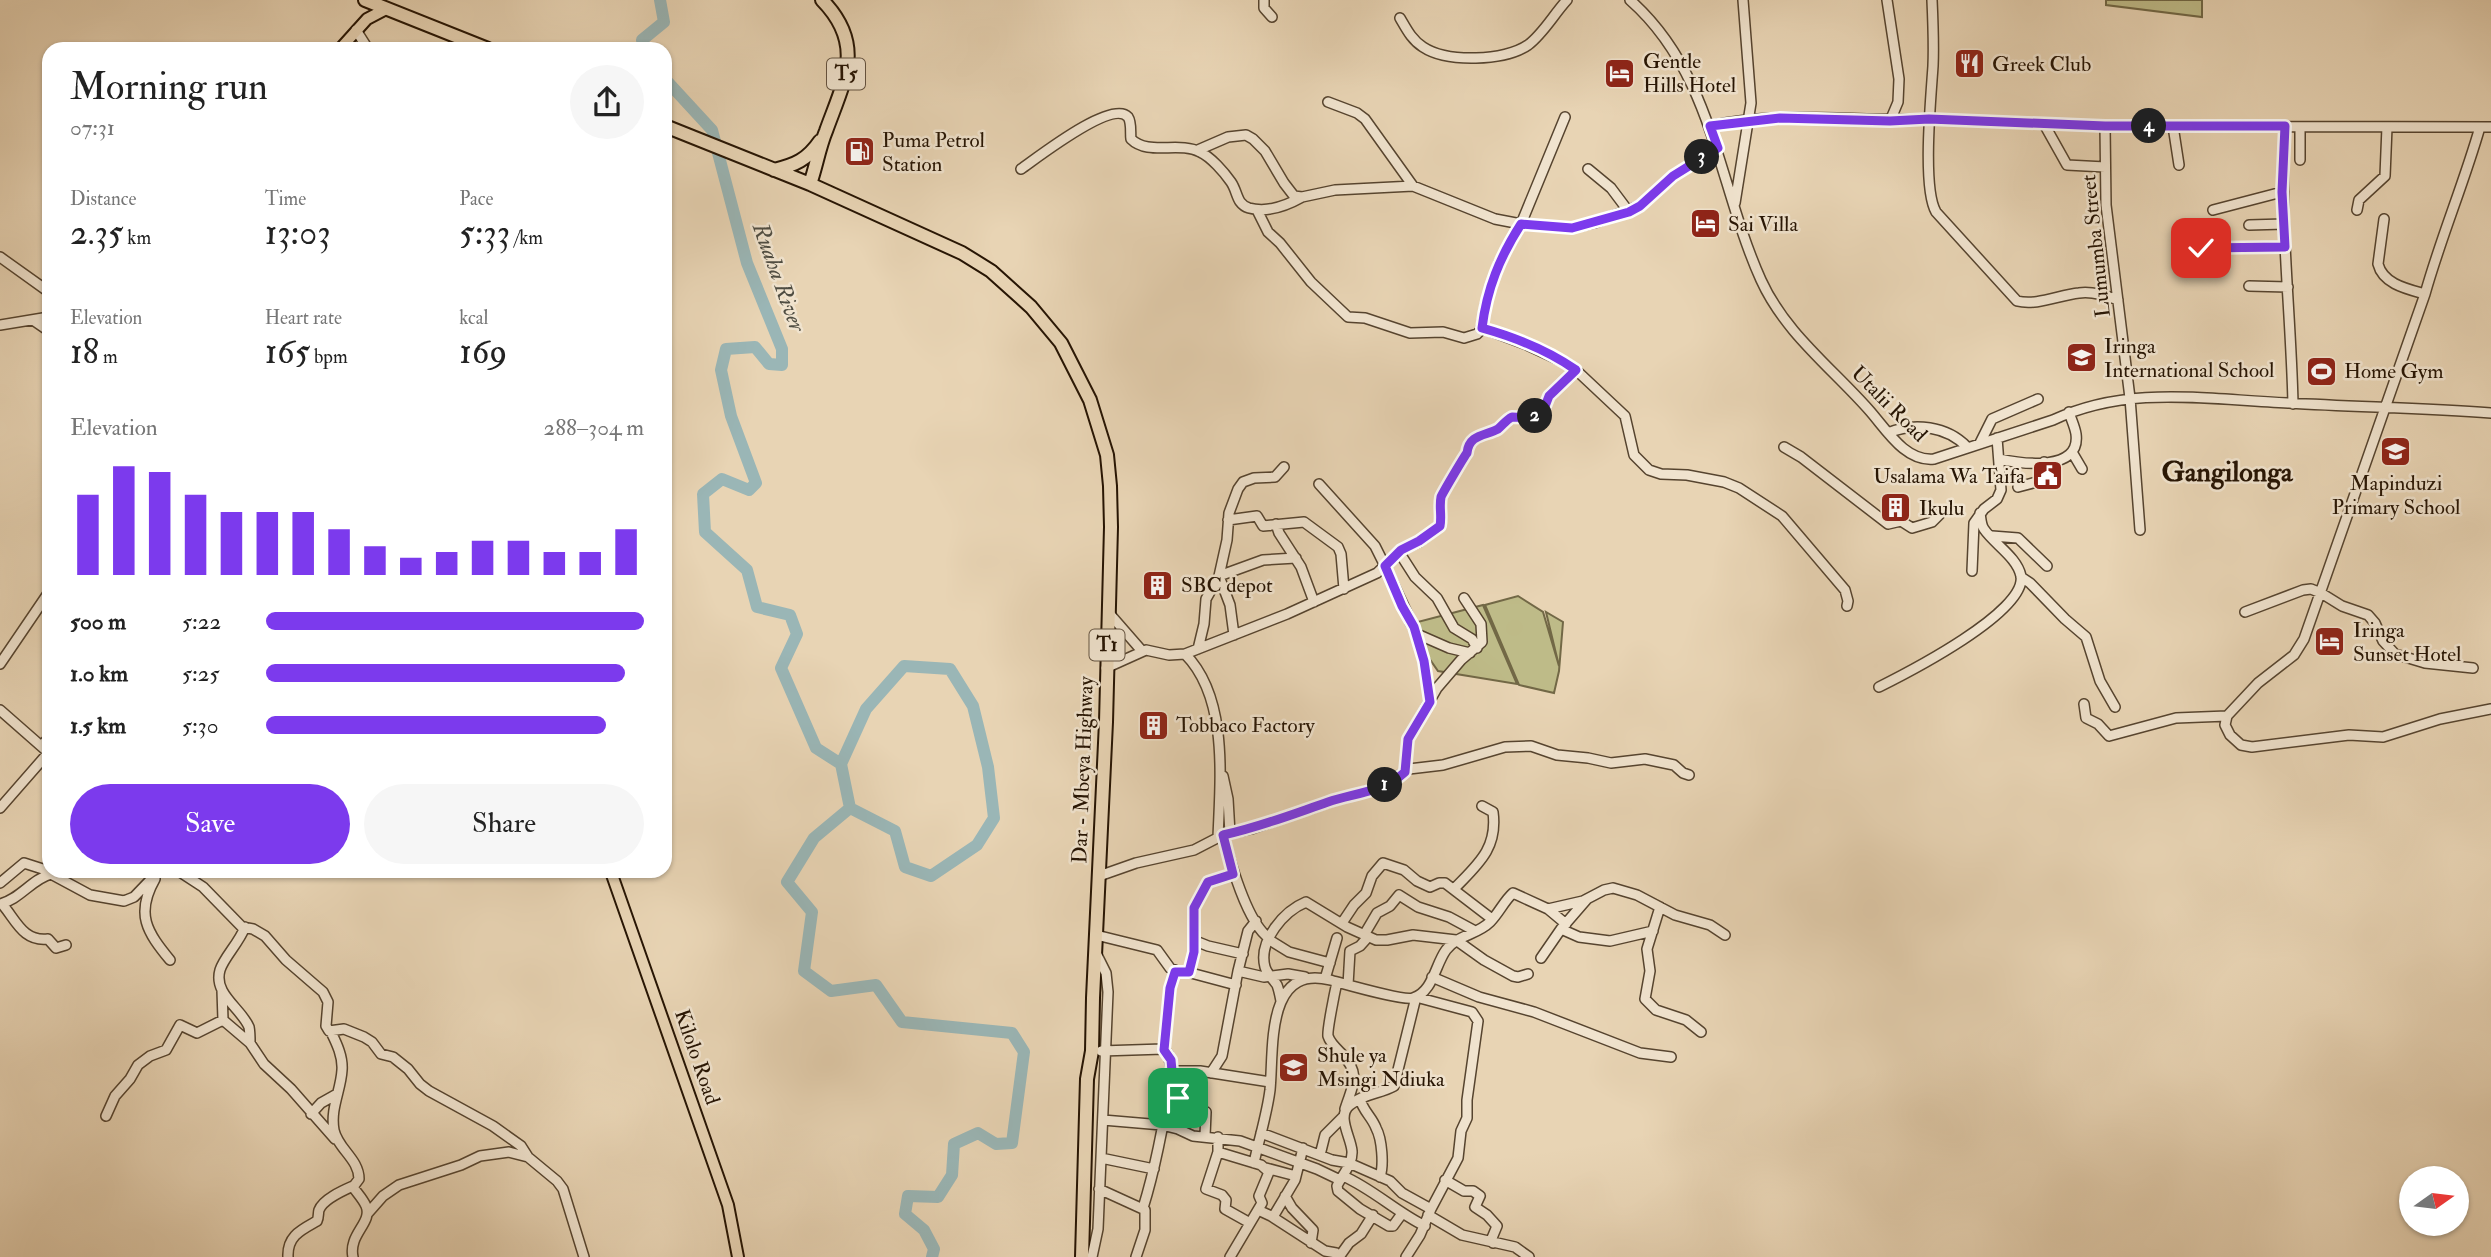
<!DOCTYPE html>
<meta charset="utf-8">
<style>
:root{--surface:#fff;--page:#f6f6f6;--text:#222;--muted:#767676;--accent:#7c3aed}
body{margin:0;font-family:"IM FELL Double Pica",serif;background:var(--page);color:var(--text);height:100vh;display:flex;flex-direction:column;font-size:26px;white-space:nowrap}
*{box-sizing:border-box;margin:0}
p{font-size:23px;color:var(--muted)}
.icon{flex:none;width:38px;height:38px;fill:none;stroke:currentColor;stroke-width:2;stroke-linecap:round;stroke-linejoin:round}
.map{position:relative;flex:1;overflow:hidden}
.sheet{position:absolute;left:42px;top:42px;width:630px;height:836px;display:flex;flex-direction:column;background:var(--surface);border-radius:21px;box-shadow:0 2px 5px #0004}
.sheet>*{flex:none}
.needle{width:46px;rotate:76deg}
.buttons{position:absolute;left:2399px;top:1166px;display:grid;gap:14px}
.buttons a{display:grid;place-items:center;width:70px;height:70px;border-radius:50%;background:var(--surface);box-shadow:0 2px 5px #0004;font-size:35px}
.pin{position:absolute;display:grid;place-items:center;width:60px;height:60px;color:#fff;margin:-30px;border-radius:14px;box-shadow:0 4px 10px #0006}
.km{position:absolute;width:35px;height:35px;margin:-18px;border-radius:50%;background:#222;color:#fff;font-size:19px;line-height:35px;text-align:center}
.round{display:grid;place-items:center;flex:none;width:74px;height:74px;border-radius:37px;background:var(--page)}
.headline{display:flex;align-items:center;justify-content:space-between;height:119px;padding:0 28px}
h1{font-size:38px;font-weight:600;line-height:52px}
.metrics{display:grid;grid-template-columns:repeat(3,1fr);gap:10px;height:119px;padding:7px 28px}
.metrics div{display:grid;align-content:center}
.metrics b{font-size:35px;font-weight:600}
.metrics small{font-size:19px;font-weight:400}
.metrics p{font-size:19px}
.chart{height:196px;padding:14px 28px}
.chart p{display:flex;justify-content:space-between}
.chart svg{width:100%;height:126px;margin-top:7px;stroke:var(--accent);stroke-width:6}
.action{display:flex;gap:14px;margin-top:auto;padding:14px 28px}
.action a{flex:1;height:80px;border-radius:42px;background:var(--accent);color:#fff;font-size:28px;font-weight:600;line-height:80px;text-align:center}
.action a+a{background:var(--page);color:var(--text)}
ul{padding:0 28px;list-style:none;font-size:23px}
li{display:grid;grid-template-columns:112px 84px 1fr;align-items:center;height:52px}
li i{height:18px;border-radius:9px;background:var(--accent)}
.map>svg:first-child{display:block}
</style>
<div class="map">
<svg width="2491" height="1257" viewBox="0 0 2491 1257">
<rect width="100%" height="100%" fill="#e8d4b4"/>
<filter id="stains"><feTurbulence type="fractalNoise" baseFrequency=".00286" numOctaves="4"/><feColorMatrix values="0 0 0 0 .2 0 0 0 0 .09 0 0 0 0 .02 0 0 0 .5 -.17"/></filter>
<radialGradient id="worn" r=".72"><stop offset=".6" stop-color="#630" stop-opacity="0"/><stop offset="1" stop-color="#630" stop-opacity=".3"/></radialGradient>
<path fill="#bebb88" stroke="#726846" stroke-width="2" d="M2106 0H2202V17L2106 5Z
M1518 596 1543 612 1559 666 1546 612 1563 622 1559 671 1554 693 1519 685 1485 605Z
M1483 605 1517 684 1438 671 1406 625Z"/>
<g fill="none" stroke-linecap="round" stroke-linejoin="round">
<path stroke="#9ab6b6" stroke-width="12" d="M644 49 642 40 664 22 660 0
M665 79 712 130 747 263 782 349V365L769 364 755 347 726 349 721 370 731 416 756 483 749 490 722 479 703 494 705 532 747 570 757 607 790 615 797 634 781 668 816 748 841 764 850 808 814 838 787 882 812 912 804 971 831 991 876 985 902 1022 1012 1033 1024 1052 1012 1143 996 1144 978 1133 954 1144 952 1175 938 1197 908 1196 905 1214 924 1230 934 1249 932 1257
M841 764 866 709 904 666 950 669 973 706 988 767 994 818 977 845 931 876 905 867 895 831 850 808"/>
<defs>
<path id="minor" d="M1264 0V8L1272 17
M1630 0C1713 73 1718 185 1761 280 1785 333 1832 368 1869 410 1886 429 1905 462 1934 459L2053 420C2130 384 2208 400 2289 403 2356 407 2424 408 2491 413
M1887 0 1899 79 1898 102 1890 121
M1932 0C1933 22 1934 44 1933 66 1931 97 1922 188 1936 212L2017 301C2037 306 2059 295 2079 293 2092 291 2105 295 2118 300
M1400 18C1407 30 1412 40 1423 47 1447 63 1505 61 1528 45 1543 34 1554 14 1567 0
M356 30 368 49
M1328 102 1357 113 1365 119 1413 186
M2044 124 2067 165 2105 167
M1710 126C1781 110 1856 122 1929 119L2105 126 2491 127
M2105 126 2106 205 2130 398 2140 530
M2173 126 2179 165
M2285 126C2279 219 2291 311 2293 404
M2480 127C2464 183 2441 237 2425 294L2304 639 2294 655 2258 683 2227 716 2225 725 2230 735 2241 745 2252 747 2349 735 2383 737 2440 719 2491 709
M1198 150 1228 137 1246 135 1253 139 1265 151 1284 183 1294 196 1302 197 1335 190 1413 186 1495 219 1521 224 1572 228 1594 223 1640 206 1673 176 1718 147
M2300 160V127
M1021 169C1037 158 1112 99 1128 117 1132 123 1130 133 1131 139 1148 156 1179 141 1200 152 1211 157 1224 172 1231 182 1238 192 1236 204 1249 208 1267 213 1286 206 1302 197
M1588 169 1611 188 1629 212
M1735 203 1751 103 1743 0
M1257 210 1268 232 1280 243 1311 282 1348 317 1365 318 1410 333 1443 332 1464 338 1477 334 1481 330 1486 303 1499 263 1521 224 1565 117
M2213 210 2282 192
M2357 210 2359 200 2385 176 2387 127
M2384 219 2378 264C2383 284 2407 289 2425 294
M2249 225 2284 224
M2193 248 2285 247
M0 257 49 292
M2249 286 2288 287
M33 320 49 331
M0 325 49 317
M1482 328 1527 345 1566 363 1576 370 1625 416 1634 455 1649 470 1661 474 1687 475 1724 482 1739 488 1782 516 1845 590 1848 601 1847 606
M1888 433C1914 422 1947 426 1967 447
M1980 443 1992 419 2038 399
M1784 447 1801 457 1888 524 1901 521 1912 528 1932 522 1940 514
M2072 452 2082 469
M1999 459C2022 464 2081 472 2076 434 2075 427 2071 419 2069 412
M1319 484 1375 546 1385 566 1417 634 1424 661 1430 702
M2018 487 2044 480V462
M1228 520 1257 516 1263 526 1304 522 1338 547 1341 554 1344 589
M1276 524 1279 533 1301 567 1314 602
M1992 536 2018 538 2047 566
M1399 552 1415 577 1437 598 1454 628 1472 639 1477 648
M1972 571 1974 523 1984 509 1997 499 2001 490 1997 438
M2021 577 2030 583 2065 619 2086 637 2100 681 2115 707
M1108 612 1142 651
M2245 612 2303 590 2311 589 2321 593 2342 606 2368 615 2375 623 2383 641 2395 654 2425 663 2473 668
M1417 634 1449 648 1470 653
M1234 635 1230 605 1219 576 1227 540 1229 513 1238 489 1243 482 1254 478 1275 477 1284 467
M1198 649 1204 624 1206 599 1219 576 1263 560 1296 558
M1185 654C1229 698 1220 781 1218 838
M0 664 49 592
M1106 668 1146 650 1169 655 1185 654 1287 614 1377 573 1401 550 1419 542 1440 526C1442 516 1439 507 1441 497 1442 494 1465 455 1467 453 1469 434 1485 436 1498 429 1503 425 1506 420 1512 417L1529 419 1535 417 1545 408 1549 396 1576 370
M1879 687C1907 673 2027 612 2021 576 2017 557 1994 544 1984 529 1981 525 1981 519 1980 513
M2084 704 2086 718 2098 724 2109 736 2176 718 2227 716
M0 710 49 753
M41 746 49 738
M1405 772 1408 739 1437 688 1461 660 1482 642 1481 624 1464 598
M1223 776 1228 799 1230 833
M0 808 49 752
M1223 835C1230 861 1247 923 1269 938
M180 872 203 887 242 927 253 929 265 936 286 960 323 992 328 1002 326 1026 329 1031 344 1029 364 1037 372 1042 381 1054 393 1057 408 1069 420 1084 429 1091 493 1126 521 1146 528 1157 557 1181 563 1189 584 1257
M1099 876 1136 863 1194 850 1223 835 1251 829 1329 802 1381 787 1409 769 1443 765 1505 747 1531 746 1557 755 1588 758 1611 763 1645 759 1674 765 1683 773 1689 775
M155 879C135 914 147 932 170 960
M0 883 24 863 49 871
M1454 889C1477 865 1498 849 1493 812L1482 806
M0 904C19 900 32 879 51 874L90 895 124 901 134 897 158 872
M2 904C16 920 23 942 48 939L56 948 66 945
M1660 907 1647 949 1650 971 1645 999 1656 1010 1686 1020 1701 1032
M1548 909 1583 901 1604 890 1613 888 1637 895 1675 915 1710 925 1725 935
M1342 923 1354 905 1366 893 1372 876 1383 863 1404 870 1417 881 1430 887 1439 883H1445L1492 919
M245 927C239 943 224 957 220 970 213 994 241 1008 249 1027 250 1032 250 1038 250 1043
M1561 929 1579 937 1610 941 1653 931
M1096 935 1157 950 1170 968 1177 971
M1364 935 1377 913 1390 906 1399 895 1418 907 1449 917 1475 931
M1268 939 1289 952 1330 963
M1193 940 1208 946 1243 954
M1541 958 1561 929 1587 899
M1238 971 1264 977 1288 974 1305 977
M1189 972 1194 952V908L1208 882 1233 874
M1432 977 1479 997 1534 1012 1640 1053 1671 1057
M1325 979 1337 938
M1337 982C1335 991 1327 1030 1328 1036 1330 1043 1337 1049 1342 1054 1362 1075 1352 1086 1345 1109
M1348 985 1350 951 1360 946 1368 937
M222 990 223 1020 250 1043 264 1064 291 1089 335 1139
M1281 1001C1280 996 1279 990 1277 985 1273 979 1267 974 1265 967 1258 941 1284 911 1306 902L1347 927 1376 940H1387L1413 935 1456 940 1484 960 1513 976 1518 977 1528 974
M331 1032C337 1044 343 1057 342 1070 341 1090 330 1109 334 1130 338 1149 359 1159 359 1179L353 1187C357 1193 363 1199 366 1206 373 1223 348 1234 353 1257
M1164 1050 1170 988 1175 972 1191 973 1236 985
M1101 1051 1163 1049 1168 1054 1172 1071C1165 1117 1157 1163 1143 1208
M1172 1071H1200L1270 1082
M1211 1073 1222 1056 1238 971 1248 931 1256 921
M1168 1095 1178 1098 1182 1108 1206 1112 1205 1136
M1360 1099C1363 1111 1372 1117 1376 1128 1382 1139 1384 1165 1380 1177
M311 1114 321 1103 337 1094
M106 1116 115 1096 130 1079 138 1065 150 1056 166 1050 180 1025 197 1033 223 1020
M1103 1120 1162 1125 1178 1129 1193 1136 1240 1141 1317 1169 1340 1180
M1261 1133 1332 1160 1349 1163 1390 1181 1402 1193 1431 1209
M1218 1137V1152L1206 1189 1222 1195 1226 1200 1225 1209 1250 1223
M1218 1152 1261 1165 1269 1172 1259 1196 1262 1203 1230 1257
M1320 1155 1325 1135 1344 1116
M1101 1158 1154 1169
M1254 1163C1259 1139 1267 1114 1270 1090 1274 1049 1265 964 1330 980 1345 984 1403 1001 1413 998 1433 992 1435 965 1446 950 1457 935 1477 935 1490 922 1499 913 1504 901 1513 893L1548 909 1566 924
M1266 1168 1296 1176
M1343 1176C1373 1189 1396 1212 1425 1226
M1445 1180 1464 1191H1473L1480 1196 1475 1207 1487 1215 1497 1226 1492 1238 1493 1243
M1099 1189 1145 1210V1230L1136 1257
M1285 1196 1292 1208 1313 1230 1311 1243
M1258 1210 1271 1216 1325 1251 1336 1253 1340 1256
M368 1213 383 1196 399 1185 461 1165 480 1156 509 1152 528 1157
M1401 1215 1393 1226H1389L1360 1209 1338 1191 1337 1186C1342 1175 1353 1164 1352 1151 1351 1137 1336 1116 1350 1105 1364 1093 1380 1094 1394 1086L1416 997 1472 1012 1478 1021 1467 1100V1118L1461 1131 1458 1158 1431 1209 1420 1235 1406 1257
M1428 1215 1462 1235 1515 1247 1529 1257
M1273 1217 1295 1180 1303 1148
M288 1257C287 1236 301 1230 317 1221 319 1217 318 1213 319 1210 323 1199 344 1190 353 1186
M1092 1257 1098 1229 1108 992 1106 973 1097 955
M1339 1257 1349 1243 1361 1234 1373 1215"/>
<path id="major" d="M340 49 367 19 386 9
M611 872 728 1205 738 1257"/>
<path id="highway" d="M365 0 488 49
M665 126 810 184 962 253 991 271 1031 307 1061 343 1090 400 1107 455 1110 486 1111 527 1106 722 1093 998 1092 1051 1087 1079 1082 1257
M774 170C795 165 807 160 820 141
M810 184C816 167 819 148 826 131 844 81 866 45 822 0"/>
</defs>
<use href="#minor" stroke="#56442f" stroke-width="12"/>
<use href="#major" stroke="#261403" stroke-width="14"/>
<use href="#highway" stroke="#261403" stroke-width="16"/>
<use href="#minor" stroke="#f0e3ce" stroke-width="9"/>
<use href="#major" stroke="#e8d4b4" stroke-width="10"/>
<use href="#highway" stroke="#e8d4b4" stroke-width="12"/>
</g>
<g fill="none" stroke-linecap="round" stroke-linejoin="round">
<defs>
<path id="route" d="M1178 1098 1168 1095 1172 1071 1171 1060 1164 1050 1170 988 1175 972H1189L1194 952V908L1208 882 1233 874 1223 835C1260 827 1293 814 1328 802 1354 793 1384 792 1405 772L1408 739 1430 702 1424 661 1414 627 1402 606 1385 566 1401 550 1419 541 1440 526C1442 516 1439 507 1441 497 1442 494 1465 455 1467 453 1469 434 1485 436 1498 429 1503 425 1506 420 1512 417L1533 418 1544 409 1549 396 1576 370C1549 351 1514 337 1482 328 1487 288 1500 257 1521 224L1572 228 1629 212 1640 206 1673 176 1718 148 1710 126 1780 118 1890 121 1929 119 2105 126H2285L2282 192 2285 247 2201 248"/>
</defs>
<use href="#route" stroke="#fff" stroke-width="14"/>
<use href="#route" stroke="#7c3aed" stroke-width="9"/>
</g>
<defs>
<symbol id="restaurant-square" viewBox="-11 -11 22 22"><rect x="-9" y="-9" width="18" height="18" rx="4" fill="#8f2418" stroke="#f0e3ce"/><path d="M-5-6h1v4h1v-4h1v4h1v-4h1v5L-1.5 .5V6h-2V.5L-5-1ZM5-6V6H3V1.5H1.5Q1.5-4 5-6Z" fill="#fff"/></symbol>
<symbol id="hotel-square" viewBox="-11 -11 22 22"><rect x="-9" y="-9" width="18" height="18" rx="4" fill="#8f2418" stroke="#f0e3ce"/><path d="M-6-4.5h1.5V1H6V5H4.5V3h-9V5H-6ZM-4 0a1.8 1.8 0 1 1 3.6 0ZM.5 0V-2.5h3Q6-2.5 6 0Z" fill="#fff"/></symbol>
<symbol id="fuel-square" viewBox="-11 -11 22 22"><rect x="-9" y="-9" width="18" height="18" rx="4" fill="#8f2418" stroke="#f0e3ce"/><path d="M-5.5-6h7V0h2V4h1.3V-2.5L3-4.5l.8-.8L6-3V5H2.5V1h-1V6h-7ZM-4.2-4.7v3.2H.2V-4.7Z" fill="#fff"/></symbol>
<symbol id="school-square" viewBox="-11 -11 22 22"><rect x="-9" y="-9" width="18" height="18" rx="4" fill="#8f2418" stroke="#f0e3ce"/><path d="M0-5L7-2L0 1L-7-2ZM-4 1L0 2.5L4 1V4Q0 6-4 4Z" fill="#fff"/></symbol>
<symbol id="stadium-square" viewBox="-11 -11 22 22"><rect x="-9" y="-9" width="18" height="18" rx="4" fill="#8f2418" stroke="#f0e3ce"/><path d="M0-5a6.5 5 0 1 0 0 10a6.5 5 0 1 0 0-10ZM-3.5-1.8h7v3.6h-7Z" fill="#fff"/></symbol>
<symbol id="civic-square" viewBox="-11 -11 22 22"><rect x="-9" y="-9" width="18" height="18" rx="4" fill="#8f2418" stroke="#f0e3ce"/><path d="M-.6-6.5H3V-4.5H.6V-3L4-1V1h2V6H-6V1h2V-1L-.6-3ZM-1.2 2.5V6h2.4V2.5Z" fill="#fff"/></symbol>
<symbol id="building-square" viewBox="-11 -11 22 22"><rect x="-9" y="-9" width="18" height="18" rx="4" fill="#8f2418" stroke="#f0e3ce"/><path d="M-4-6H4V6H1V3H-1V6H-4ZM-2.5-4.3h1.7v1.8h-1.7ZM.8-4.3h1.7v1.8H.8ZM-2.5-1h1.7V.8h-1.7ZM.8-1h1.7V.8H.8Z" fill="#fff"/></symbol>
</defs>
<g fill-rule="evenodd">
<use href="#restaurant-square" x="1952" y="46" width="35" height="35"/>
<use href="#hotel-square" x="1602" y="56" width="35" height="35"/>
<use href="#fuel-square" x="842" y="134" width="35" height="35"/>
<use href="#hotel-square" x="1688" y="206" width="35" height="35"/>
<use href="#school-square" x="2064" y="340" width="35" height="35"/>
<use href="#stadium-square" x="2304" y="354" width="35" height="35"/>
<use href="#school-square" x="2378" y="434" width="35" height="35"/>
<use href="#civic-square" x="2030" y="458" width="35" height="35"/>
<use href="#building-square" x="1878" y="490" width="35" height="35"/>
<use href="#building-square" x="1140" y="568" width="35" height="35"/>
<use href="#hotel-square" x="2312" y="624" width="35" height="35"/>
<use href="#building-square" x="1136" y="708" width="35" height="35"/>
<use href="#school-square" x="1276" y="1050" width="35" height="35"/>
</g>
<g text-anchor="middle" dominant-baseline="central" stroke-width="5" stroke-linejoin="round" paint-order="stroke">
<g fill="#f0e3ce" stroke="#635240" stroke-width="2">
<rect x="827" y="58.5" width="38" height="31" rx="5"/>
<rect x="1089.5" y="629.5" width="35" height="31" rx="5"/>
</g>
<g font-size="19" font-weight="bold" fill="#261403">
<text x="846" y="74">T5</text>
<text x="1107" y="645">T1</text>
</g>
<g font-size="21" fill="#261403" stroke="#f0e3ce" text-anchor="start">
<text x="1643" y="61">Gentle<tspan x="1643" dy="24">Hills Hotel</tspan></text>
<text x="1992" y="64">Greek Club</text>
<text x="882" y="140">Puma Petrol<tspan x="882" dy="24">Station</tspan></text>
<text x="1728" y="224">Sai Villa</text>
<text x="2104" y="346">Iringa<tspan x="2104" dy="24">International School</tspan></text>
<text x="2344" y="371">Home Gym</text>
<text x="2025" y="476" text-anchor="end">Usalama Wa Taifa</text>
<text x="2396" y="483" text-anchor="middle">Mapinduzi<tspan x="2396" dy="24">Primary School</tspan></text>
<text x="1919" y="508">Ikulu</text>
<text x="1181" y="585">SBC depot</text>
<text x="2353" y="630">Iringa<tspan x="2353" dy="24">Sunset Hotel</tspan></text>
<text x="1176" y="725">Tobbaco Factory</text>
<text x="1317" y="1055">Shule ya<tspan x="1317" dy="24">Msingi Ndiuka</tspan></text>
</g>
<g font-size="21" fill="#261403" stroke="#f0e3ce">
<text transform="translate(2096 246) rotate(-96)">Lumumba Street</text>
<text transform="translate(1889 404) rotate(45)">Utalii Road</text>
<text transform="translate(1083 770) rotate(-88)">Dar - Mbeya Highway</text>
<text transform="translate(697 1057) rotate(71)">Kilolo Road</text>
</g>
<g font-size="23" font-style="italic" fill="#4f4d42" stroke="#f0e3ce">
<text transform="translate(779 277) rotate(70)">Ruaha River</text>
</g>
<g font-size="28" font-weight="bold" fill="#261403" stroke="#f0e3ce">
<text x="2227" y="472">Gangilonga</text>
</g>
</g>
<rect width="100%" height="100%" filter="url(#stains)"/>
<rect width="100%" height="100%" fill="url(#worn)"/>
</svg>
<div class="buttons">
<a><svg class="needle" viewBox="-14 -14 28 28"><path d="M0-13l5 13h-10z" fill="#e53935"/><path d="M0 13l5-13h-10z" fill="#767676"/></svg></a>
</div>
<div class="pin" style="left:1178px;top:1098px;background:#1e9e55"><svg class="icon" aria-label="arrive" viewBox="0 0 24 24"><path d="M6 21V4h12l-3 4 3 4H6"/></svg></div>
<div class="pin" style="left:2201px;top:248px;background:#d93025"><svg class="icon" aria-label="check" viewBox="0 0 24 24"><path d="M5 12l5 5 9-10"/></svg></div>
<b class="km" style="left:1385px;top:785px">1</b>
<b class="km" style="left:1535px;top:416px">2</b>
<b class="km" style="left:1702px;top:157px">3</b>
<b class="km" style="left:2149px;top:126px">4</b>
<section class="sheet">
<div class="headline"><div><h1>Morning run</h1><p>07:31</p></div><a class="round"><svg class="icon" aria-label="share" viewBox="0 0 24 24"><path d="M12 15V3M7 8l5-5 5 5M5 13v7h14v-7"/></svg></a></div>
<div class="metrics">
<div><p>Distance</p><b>2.35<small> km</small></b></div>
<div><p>Time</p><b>13:03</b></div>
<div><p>Pace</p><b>5:33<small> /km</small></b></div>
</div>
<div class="metrics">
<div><p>Elevation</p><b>18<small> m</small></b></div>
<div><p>Heart rate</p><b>165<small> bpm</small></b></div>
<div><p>kcal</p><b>169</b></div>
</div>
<div class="chart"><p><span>Elevation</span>288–304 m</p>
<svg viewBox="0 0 160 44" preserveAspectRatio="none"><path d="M5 44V16M15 44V6M25 44V8M35 44V16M45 44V22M55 44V22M65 44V22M75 44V28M85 44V34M95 44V38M105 44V36M115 44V32M125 44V32M135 44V36M145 44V36M155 44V28"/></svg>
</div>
<ul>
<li><b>500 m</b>5:22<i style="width:100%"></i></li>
<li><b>1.0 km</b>5:25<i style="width:95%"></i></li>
<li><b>1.5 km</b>5:30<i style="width:90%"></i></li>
</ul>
<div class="action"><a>Save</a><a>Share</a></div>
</section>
</div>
